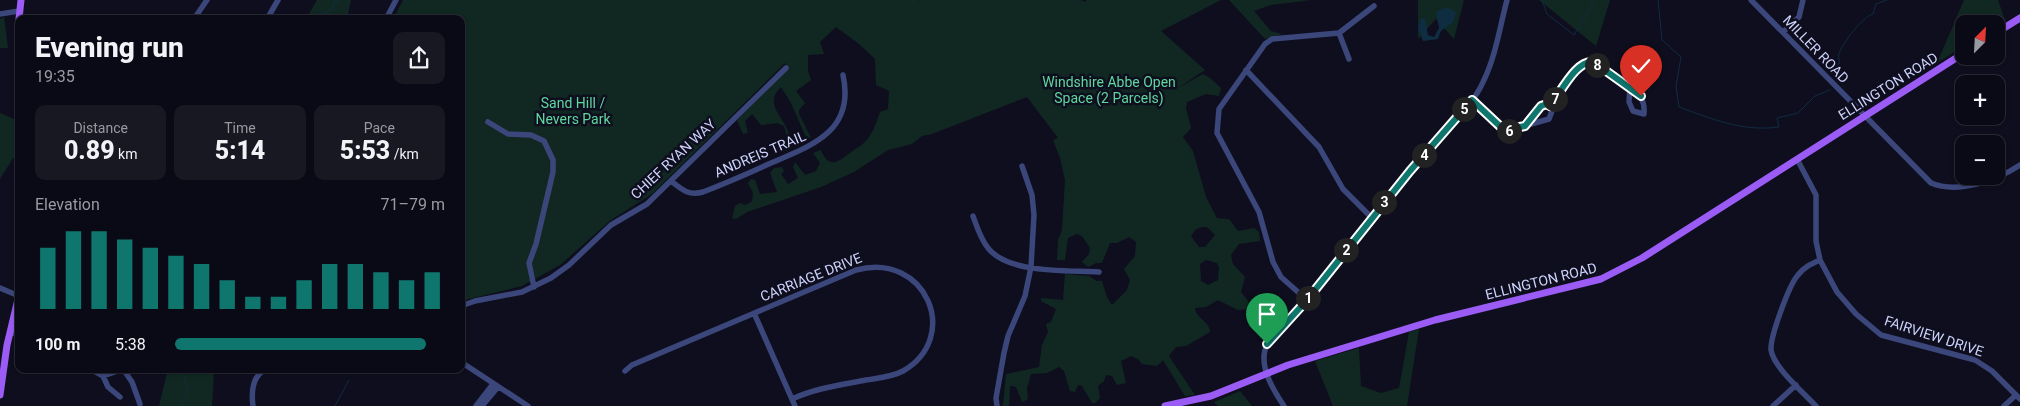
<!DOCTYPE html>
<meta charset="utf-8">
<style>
:root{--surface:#0a0a16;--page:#181823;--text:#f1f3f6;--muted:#999aa1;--line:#2a2b35;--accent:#0f766e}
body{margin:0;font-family:Roboto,sans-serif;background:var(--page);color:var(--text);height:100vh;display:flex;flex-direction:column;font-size:19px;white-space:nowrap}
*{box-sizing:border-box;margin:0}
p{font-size:16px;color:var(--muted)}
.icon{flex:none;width:28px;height:28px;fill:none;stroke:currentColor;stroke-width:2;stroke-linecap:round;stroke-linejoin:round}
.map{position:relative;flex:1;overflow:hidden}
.drawer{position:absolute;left:15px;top:15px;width:450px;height:358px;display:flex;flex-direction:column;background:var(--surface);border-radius:10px;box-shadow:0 1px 4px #0004,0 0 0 1px var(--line)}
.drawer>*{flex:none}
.needle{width:32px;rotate:24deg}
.controls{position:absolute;left:1955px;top:15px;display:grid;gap:10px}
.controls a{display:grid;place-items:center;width:50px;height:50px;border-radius:10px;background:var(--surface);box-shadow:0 1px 4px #0004,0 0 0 1px var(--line);font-size:25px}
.pin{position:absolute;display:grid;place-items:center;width:42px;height:42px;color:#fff;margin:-51px -21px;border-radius:50% 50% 50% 0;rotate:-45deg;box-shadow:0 0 5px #0007}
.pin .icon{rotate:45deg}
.km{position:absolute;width:25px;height:25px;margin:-12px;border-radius:50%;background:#222;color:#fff;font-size:14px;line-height:25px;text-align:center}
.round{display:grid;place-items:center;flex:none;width:52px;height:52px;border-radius:10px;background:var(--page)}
.overview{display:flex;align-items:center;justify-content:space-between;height:85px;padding:0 20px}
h1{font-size:28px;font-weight:800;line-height:38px}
.figures{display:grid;grid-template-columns:repeat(3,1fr);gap:8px;height:85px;padding:5px 20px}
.figures div{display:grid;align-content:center;border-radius:10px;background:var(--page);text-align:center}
.figures b{font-size:25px;font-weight:800}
.figures small{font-size:14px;font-weight:400}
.figures p{font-size:14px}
.chart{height:140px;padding:10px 20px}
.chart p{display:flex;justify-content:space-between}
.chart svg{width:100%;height:90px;margin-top:5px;stroke:var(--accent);stroke-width:6}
ul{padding:0 20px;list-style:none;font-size:16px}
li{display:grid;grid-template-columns:80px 60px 1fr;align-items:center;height:38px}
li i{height:12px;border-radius:6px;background:var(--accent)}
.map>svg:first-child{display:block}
</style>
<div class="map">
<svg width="2020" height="406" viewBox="0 0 2020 406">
<rect width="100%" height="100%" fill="#0e0e1e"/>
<path fill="#112822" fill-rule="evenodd" d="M317 0H351L347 19H306Z
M403 0H1080L1086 2V0H1221L1161 31 1205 70 1178 88 1203 74 1210 78 1221 88 1219 96 1206 94 1187 102 1186 108 1191 128 1183 137 1193 151 1206 197 1217 218 1229 219 1238 231 1254 228 1259 232 1260 241 1239 244 1231 255 1233 264 1245 277 1241 292 1252 306 1249 309 1238 310 1218 300 1206 307 1195 308C1196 319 1210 321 1210 332L1186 346 1176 347 1169 356 1195 395 1185 396 1163 360 1157 366 1142 364 1138 359 1131 356 1121 361 1126 383 1117 385 1112 376 1106 375 1104 381 1098 386 1100 398 1095 403H1092L1082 386 1078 385 1075 392 1070 391 1064 371 1059 367 1047 373 1031 374 1027 388 1028 399 1022 402 1016 387 1010 386 1009 406H1003L1006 374 1039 367 1042 345 1048 332 1046 324 1051 322 1056 309 1041 301V298L1063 300 1065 274 1089 276 1097 281H1102L1107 297 1112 305 1127 290 1130 280 1124 269 1135 256 1136 242 1129 237 1117 243H1110L1102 263H1096L1088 267 1082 262 1089 254 1090 248 1082 236 1077 234 1068 238 1065 260H1057L1058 240 1062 230 1065 180 1060 158 1053 140 1058 138 1027 97 932 134 922 136 912 144 888 150 854 172 821 187 747 212 736 219 732 218 735 206 740 203 746 205 752 201 753 193 748 183 751 179 755 180 760 194 777 192 770 173 774 168 782 167 784 171 781 174 788 184 798 178 793 167 795 162 805 175 816 171 820 163 813 153 821 150C830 173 842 158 854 150 860 146 865 143 869 137 874 130 877 121 880 112L888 109 889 91 876 85 875 59 859 44 836 27 820 42 824 54 808 55V71L811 80 796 91 805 103 799 110V114L811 138 806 137 791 103 781 87C762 105 786 117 790 137H787L784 126 777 123 761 125 752 114 745 121 748 133 743 134 737 120 766 91 787 66 785 63 652 194 611 220 560 265 522 286 461 301V19H393ZM1203 227H1207L1215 235 1205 247H1199L1191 236 1196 229ZM1206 260 1217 263 1219 267 1218 280 1208 285 1201 281 1200 264Z
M1229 0H1311L1271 5 1254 11 1271 31 1282 34 1265 39Z
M1418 0H1464L1454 39 1436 19 1418 39Z
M1539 0H1610L1596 46Z
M1964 0H1998L2005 20 1996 26V24H1964V46L1937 63Z
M4 17 8 48H0V19Z
M0 113 19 121V161L13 158 0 179Z
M1419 329 1407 406H1333L1315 361 1359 348 1361 386 1381 393 1399 388 1409 332Z
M168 369H214L212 406H159Z
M1240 391 1252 406H1218L1214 402Z"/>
<path fill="#0f2d41" d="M1446 7 1456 12 1453 22 1441 31 1438 39 1423 41 1418 28 1421 18 1425 19 1428 35 1434 37 1439 28 1436 12Z"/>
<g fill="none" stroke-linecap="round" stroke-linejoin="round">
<path stroke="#0f2d41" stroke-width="1" d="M1542 0 1547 14 1574 35 1595 0
M1658 0 1662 40 1681 57 1676 86 1679 107C1712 119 1743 132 1779 127L1777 118 1798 113 1815 96 1830 90
M913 2V0
M316 19 318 14H322L332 9 334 2 340 0
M1835 78 1833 67 1840 63C1839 60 1838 57 1839 54 1841 45 1863 16 1873 14L1876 4 1887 0
M180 406 188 390 182 369
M335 406 349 380"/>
<path stroke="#3b477b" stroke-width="5.5" d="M1751 0 1931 183C1958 194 1996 181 2020 165
M0 14 19 11
M194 19 207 0
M267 19 278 0
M386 19 396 0
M1783 32 1799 17 1803 0
M1339 33 1349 59
M1246 70 1319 147 1343 189 1372 218
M1472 100 1501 128 1507 131 1549 119 1552 111 1550 106 1583 63C1598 58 1618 79 1630 88 1641 95 1645 101 1644 114L1633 111 1629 102 1630 88
M488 122 508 134 531 135 544 141 553 160V172L536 244 529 263 534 287
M1525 126 1541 106 1547 104 1550 106
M1797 159 1816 195V241L1820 260 1837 292 1856 314 1881 335 1975 360 1992 371 2020 399
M671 181C682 190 689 196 703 192 726 183 749 173 771 163 814 145 855 130 843 75
M973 216C977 227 980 238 988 248 1008 274 1068 270 1099 272
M0 288 19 296
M1307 300 1281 277 1273 262 1259 212 1217 133 1219 109 1265 44 1272 39 1339 33 1374 6
M461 306 475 301 522 292 551 278 569 265 611 225 647 204 786 68
M754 313 795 406
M10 332 19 335
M461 362 528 406
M73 369H78
M91 369 103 376
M123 369 132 382 140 404
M625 371 632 365 856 270C926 251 962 337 903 371 892 377 878 378 866 380 840 385 816 388 792 399
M103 376 108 387 120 397
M103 376 124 369
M253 406C251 391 252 376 266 369
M476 406 493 384
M482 406 498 387
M997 406 996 398 1004 353 1008 336 1025 296 1031 267 1034 215 1032 195 1022 166
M1284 406C1274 391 1260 369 1265 350 1268 340 1308 299 1318 286 1349 248 1378 209 1410 171 1433 143 1470 113 1484 80 1496 55 1500 26 1507 0
M1773 406 1796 385
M1816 406C1804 393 1774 368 1771 350 1770 337 1789 285 1798 275 1804 267 1811 264 1820 260
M2004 406 2016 395"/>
<path stroke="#9b5cf5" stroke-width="7" d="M19 19 21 0
M1996 33 2020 18
M0 395 7 345 19 295
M1165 406 1211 396 1288 365 1435 320 1601 279 1642 258 1964 53"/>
</g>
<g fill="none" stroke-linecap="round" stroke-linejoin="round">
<defs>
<path id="route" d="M1267 344 1307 300 1410 171 1472 100 1504 130 1525 126 1541 106 1547 104 1550 106C1560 94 1578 56 1595 63L1641 96"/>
</defs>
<use href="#route" stroke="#fff" stroke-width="10"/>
<use href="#route" stroke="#0f766e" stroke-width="6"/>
</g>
<g text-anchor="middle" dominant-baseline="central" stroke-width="5" stroke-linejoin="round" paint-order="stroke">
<g font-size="14" fill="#ced3fc" stroke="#0e0e1e">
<text transform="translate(1816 49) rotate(46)">MILLER ROAD</text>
<text transform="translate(1888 86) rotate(-32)">ELLINGTON ROAD</text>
<text transform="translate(760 154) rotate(-23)">ANDREIS TRAIL</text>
<text transform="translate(673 159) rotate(-43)">CHIEF RYAN WAY</text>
<text transform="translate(811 277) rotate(-22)">CARRIAGE DRIVE</text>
<text transform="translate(1541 281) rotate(-14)">ELLINGTON ROAD</text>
<text transform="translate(1934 336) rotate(18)">FAIRVIEW DRIVE</text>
</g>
<g font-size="14" fill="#5fd79f" stroke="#0e0e1e">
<text x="1109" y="82">Windshire Abbe Open<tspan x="1109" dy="16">Space (2 Parcels)</tspan></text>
<text x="573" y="103">Sand Hill /<tspan x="573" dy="16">Nevers Park</tspan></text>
</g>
</g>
</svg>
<div class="controls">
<a><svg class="needle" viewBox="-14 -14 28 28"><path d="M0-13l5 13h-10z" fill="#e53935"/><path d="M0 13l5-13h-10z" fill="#999aa1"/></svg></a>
<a>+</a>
<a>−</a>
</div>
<div class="pin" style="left:1267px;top:344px;background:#1e9e55"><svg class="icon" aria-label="arrive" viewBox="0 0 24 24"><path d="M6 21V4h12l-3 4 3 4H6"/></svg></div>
<div class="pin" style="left:1641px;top:96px;background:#d93025"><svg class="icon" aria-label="check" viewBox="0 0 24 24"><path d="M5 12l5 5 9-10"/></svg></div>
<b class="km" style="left:1308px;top:298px">1</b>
<b class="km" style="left:1346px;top:250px">2</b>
<b class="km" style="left:1384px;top:202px">3</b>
<b class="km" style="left:1424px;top:155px">4</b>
<b class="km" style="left:1464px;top:109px">5</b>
<b class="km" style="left:1509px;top:131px">6</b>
<b class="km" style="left:1555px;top:99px">7</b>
<b class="km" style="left:1597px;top:65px">8</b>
<section class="drawer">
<div class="overview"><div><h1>Evening run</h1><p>19:35</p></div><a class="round"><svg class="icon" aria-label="share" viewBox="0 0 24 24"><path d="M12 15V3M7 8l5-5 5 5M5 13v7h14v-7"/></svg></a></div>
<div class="figures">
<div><p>Distance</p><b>0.89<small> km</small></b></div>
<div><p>Time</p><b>5:14</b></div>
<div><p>Pace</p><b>5:53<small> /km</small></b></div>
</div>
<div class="chart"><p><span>Elevation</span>71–79 m</p>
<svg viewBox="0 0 160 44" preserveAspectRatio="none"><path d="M5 44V14M15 44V6M25 44V6M35 44V10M45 44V14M55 44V18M65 44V22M75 44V30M85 44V38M95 44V38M105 44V30M115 44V22M125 44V22M135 44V26M145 44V30M155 44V26"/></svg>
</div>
<ul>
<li><b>100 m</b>5:38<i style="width:93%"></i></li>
</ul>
</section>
</div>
